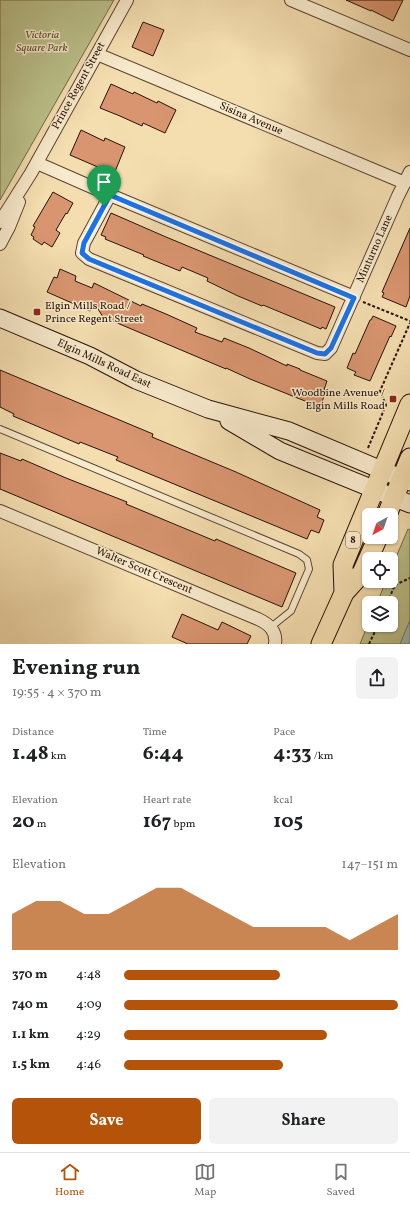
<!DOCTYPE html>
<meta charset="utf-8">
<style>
:root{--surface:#fff;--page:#f2f2f2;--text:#202124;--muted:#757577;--line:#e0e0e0;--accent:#b45309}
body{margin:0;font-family:Vollkorn,serif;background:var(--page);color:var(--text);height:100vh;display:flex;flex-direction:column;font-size:15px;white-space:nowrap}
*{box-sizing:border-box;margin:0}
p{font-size:13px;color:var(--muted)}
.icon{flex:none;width:22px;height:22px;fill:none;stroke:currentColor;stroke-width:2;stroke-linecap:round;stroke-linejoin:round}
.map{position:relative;height:644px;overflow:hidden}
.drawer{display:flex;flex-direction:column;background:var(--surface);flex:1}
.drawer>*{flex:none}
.needle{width:26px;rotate:220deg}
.buttons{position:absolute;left:362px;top:508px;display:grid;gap:8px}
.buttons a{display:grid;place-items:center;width:36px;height:36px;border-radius:6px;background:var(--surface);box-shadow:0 1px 3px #0004;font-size:20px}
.pin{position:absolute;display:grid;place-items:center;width:34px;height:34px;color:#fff;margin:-41px -17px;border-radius:50% 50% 50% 0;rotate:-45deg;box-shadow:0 0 4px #0007}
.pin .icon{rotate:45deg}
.round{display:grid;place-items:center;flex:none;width:42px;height:42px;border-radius:6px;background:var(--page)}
.headline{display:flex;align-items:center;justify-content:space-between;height:68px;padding:0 12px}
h1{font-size:22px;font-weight:700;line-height:30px}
.stats{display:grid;grid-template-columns:repeat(3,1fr);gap:6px;height:68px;padding:4px 12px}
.stats div{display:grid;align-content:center}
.stats b{font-size:20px;font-weight:700}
.stats small{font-size:11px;font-weight:400}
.stats p{font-size:11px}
.chart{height:112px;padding:8px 12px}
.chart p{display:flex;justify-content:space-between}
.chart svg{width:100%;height:72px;margin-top:4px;fill:var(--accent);opacity:.7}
.button{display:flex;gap:8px;margin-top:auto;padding:8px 12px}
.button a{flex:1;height:46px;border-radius:6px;background:var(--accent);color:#fff;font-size:16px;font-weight:700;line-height:46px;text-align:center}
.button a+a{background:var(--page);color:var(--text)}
ul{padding:0 12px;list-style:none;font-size:13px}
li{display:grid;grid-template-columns:64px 48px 1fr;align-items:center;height:30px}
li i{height:10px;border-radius:5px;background:var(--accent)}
.menu{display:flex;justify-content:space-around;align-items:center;height:56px;border-top:1px solid var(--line);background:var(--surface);font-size:11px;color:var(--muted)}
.menu a{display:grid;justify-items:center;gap:2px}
.menu .selected{color:var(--accent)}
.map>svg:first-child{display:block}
</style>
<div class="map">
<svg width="410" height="644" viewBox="0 0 410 644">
<rect width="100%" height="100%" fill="#f4deb0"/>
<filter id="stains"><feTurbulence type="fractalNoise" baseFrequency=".005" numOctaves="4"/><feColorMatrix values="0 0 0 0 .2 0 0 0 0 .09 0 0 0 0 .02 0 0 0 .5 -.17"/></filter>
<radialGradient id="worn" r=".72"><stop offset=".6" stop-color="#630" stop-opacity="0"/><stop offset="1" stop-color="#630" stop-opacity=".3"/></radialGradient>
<path fill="#bbc18b" stroke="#726948" d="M0 0H114L0 200Z
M408 529 410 530V644H360L369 622V625H391V603H377L386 581H391V569Z"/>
<path fill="#9cbcaf" stroke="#6e786b" d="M410 620V644H400Z"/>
<path fill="#d89570" stroke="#281106" d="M346 0H403L393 21 371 10V11Z
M143 22 164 30 153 56 132 47Z
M111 84 133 94 134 92 157 103 158 101 176 110 165 133 143 123 142 126 120 116 100 108Z
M81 130 104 141 105 138 125 147 114 174 70 155Z
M53 192 73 203 67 214 66 213 56 230 60 233 52 247 44 242 42 245 33 239 34 237 31 235 35 227 33 226Z
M111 213 166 237 335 307 326 329 322 327 321 329 263 305 262 306 238 296 207 281 208 278 182 267 180 271 143 256 144 255 105 239 106 237 101 235Z
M410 228V296L406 307 382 297 384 293 382 292Z
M60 269 76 276 75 281 92 288 94 283 141 306 142 304 166 314 197 328 195 332 222 342 224 338 249 348 287 366V364L300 369V370L327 381 324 390 326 391 320 407 250 379 226 368V369L103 317 95 304 90 311 47 292 54 277 57 278Z
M373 316 396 326 391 337 390 336 370 381 354 375 356 372 347 368 353 353 355 354 370 320H371Z
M0 370 153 434 152 437 236 472 320 510 317 517 324 520 319 533 311 530 307 539 116 460 118 457 80 442 79 444 13 416 14 414 0 407Z
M0 453 21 461 22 459 66 478 127 502 126 504 215 541 216 539 296 573 282 607 0 489Z
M182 614 218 630 222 622 251 636 247 644H188L172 637Z"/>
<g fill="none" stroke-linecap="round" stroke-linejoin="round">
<defs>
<path id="lane" d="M0 429 299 554 307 560 309 569 291 611 271 627"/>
<path id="street" d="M291 0 410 50
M97 54 405 183
M37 163 110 195 354 297
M110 195 84 243 82 253 89 259 317 353 325 354 331 348 398 196 410 172
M0 222 31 173 127 0
M0 244 9 227 19 202
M0 511 258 619C269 624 277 631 275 644"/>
<path id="secondary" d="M0 318 90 356 136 380 208 409 289 431 410 482
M229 421 280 451 410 504"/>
<path id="primary" d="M387 515 410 458
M344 593 343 565 410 404
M321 644 344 593 362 573 378 537"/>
</defs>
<use href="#lane" stroke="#5b4430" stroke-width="8"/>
<use href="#street" stroke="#5b4430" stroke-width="14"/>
<use href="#secondary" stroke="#281106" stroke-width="19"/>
<use href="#primary" stroke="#281106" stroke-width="21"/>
<path stroke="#281106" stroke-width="2" stroke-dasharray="3 2" stroke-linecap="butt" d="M363 302 410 321
M368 448 386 405 380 391 410 323
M395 585 410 578
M387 603 395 585 391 571
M369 644 378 625"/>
<use href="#lane" stroke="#f8eacc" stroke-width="6"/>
<use href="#street" stroke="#f8eacc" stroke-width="12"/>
<use href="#secondary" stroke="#f8eacc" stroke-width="17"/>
<use href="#primary" stroke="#f4deb0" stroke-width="19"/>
</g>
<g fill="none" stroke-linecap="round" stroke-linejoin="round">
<defs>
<path id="route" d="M110 195 354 298 331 348 325 354 317 353 89 259 82 253 84 243Z"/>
</defs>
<use href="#route" stroke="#fff" stroke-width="8"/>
<use href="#route" stroke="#1a73e8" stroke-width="5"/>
</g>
<g fill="#8f2418" stroke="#f8eacc" stroke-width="1.5">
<rect x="33" y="308" width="8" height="8" rx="2"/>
<rect x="389" y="395" width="8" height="8" rx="2"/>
</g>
<g text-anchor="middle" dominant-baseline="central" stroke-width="3" stroke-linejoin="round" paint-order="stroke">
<rect fill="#f8eacc" stroke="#665241" stroke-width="1" x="346" y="532" width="14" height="16" rx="3"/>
<g font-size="10" font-weight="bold" fill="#281106">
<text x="353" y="540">8</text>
</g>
<g font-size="11" font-style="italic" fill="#5b4f35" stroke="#f8eacc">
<text x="42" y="35">Victoria<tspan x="42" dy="13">Square Park</tspan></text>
</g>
<g font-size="11" fill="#281106" stroke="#f8eacc">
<text transform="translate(79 86) rotate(-61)">Prince Regent Street</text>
<text transform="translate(251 119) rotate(23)">Sisina Avenue</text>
<text transform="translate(375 249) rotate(-66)">Minturno Lane</text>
<text transform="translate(104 364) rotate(25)">Elgin Mills Road East</text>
<text transform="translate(144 571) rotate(23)">Walter Scott Crescent</text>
</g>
<g font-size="11" fill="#281106" stroke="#f8eacc" text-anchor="start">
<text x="45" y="306">Elgin Mills Road /<tspan x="45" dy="13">Prince Regent Street</tspan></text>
<text x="385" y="393" text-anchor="end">Woodbine Avenue /<tspan x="385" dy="13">Elgin Mills Road</tspan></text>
</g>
</g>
<rect width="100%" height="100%" filter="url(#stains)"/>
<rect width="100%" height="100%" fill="url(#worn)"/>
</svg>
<div class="buttons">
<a><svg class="needle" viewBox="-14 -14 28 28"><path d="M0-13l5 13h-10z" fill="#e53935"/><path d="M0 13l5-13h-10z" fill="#757577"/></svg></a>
<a><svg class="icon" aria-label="locate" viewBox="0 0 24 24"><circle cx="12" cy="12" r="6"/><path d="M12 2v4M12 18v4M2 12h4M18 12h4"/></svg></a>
<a><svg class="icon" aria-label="layers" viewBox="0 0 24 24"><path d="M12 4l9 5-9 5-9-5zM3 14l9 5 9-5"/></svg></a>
</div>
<div class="pin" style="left:104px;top:206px;background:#1e9e55"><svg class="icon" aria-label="arrive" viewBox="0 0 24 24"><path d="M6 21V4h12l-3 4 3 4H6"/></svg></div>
</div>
<section class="drawer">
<div class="headline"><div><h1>Evening run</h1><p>19:55 · 4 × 370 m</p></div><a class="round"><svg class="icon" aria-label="share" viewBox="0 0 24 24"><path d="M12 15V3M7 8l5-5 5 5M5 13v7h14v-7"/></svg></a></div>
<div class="stats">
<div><p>Distance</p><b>1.48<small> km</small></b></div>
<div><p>Time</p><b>6:44</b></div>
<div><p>Pace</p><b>4:33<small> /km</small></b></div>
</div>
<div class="stats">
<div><p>Elevation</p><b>20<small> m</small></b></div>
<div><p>Heart rate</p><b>167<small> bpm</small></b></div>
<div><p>kcal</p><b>105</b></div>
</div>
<div class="chart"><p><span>Elevation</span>147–151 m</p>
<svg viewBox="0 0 160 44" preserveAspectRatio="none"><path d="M0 44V22L10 14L20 14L30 22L40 22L50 14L60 6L70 6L80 14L90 22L100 30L110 30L120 30L130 30L140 38L150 30L160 22V44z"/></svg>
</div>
<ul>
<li><b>370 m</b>4:48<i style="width:57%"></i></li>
<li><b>740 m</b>4:09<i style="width:100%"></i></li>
<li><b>1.1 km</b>4:29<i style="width:74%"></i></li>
<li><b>1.5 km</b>4:46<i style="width:58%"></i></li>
</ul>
<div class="button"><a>Save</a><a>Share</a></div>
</section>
<nav class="menu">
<a class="selected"><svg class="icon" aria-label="home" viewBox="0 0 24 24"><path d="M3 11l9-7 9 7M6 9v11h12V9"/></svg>Home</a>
<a><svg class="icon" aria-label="map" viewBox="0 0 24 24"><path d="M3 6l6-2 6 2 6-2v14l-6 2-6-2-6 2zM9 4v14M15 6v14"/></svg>Map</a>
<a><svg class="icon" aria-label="saved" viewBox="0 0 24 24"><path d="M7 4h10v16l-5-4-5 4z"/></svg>Saved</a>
</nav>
